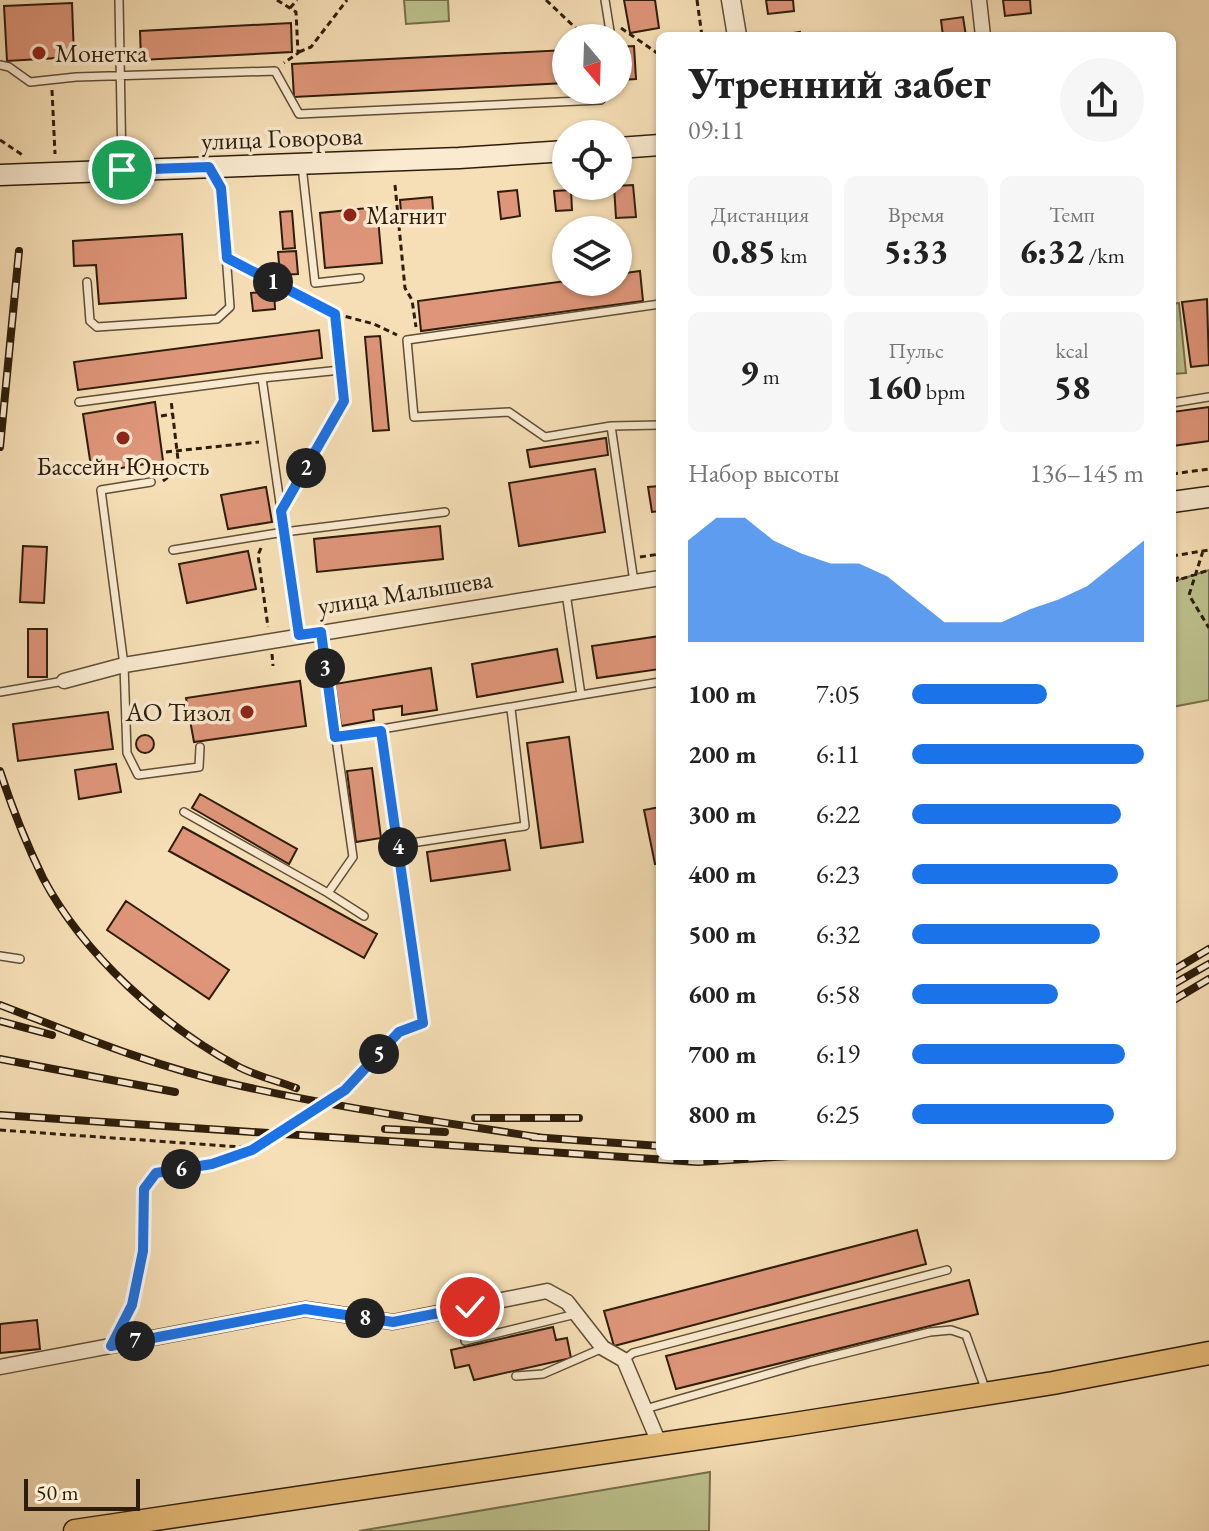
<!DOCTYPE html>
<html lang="ru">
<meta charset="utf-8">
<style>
:root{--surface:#fff;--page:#f6f6f6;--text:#222;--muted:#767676;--accent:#1a73e8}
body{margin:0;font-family:"EB Garamond",serif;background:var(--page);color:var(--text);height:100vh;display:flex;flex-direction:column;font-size:30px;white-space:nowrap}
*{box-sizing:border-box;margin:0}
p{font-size:26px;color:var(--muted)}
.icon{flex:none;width:44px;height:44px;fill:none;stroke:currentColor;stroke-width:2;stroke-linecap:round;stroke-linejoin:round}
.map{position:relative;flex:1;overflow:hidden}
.details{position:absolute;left:656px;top:32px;width:520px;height:1128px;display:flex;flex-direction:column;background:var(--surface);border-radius:12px;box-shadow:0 2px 6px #0004}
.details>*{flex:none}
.needle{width:52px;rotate:161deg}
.tools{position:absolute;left:552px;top:24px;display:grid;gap:16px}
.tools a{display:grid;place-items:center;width:80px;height:80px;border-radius:50%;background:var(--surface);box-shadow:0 2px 6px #0004;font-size:40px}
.scale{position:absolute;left:24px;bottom:20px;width:116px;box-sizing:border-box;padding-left:8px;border:4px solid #2e1d0b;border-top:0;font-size:22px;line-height:28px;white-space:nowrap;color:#2e1d0b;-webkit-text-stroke:6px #f9ead0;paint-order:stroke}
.pin{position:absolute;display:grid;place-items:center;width:68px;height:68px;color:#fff;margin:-34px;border:4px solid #fff;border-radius:50%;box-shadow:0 2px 8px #0007}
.km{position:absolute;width:40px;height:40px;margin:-20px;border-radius:50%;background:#222;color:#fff;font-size:22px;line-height:40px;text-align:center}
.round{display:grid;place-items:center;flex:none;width:84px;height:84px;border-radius:42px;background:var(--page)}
.headline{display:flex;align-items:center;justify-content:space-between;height:136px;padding:0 32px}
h1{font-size:44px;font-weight:800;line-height:60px}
.stats{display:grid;grid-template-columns:repeat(3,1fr);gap:12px;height:136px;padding:8px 32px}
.stats div{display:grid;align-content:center;border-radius:12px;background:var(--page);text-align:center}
.stats b{font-size:34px;font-weight:800}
.stats small{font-size:22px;font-weight:400}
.stats p{font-size:22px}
.chart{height:224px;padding:16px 32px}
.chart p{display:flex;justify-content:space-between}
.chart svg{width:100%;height:144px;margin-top:8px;fill:var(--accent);opacity:.7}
ul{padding:0 32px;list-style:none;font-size:26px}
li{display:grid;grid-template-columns:128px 96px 1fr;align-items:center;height:60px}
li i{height:20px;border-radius:10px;background:var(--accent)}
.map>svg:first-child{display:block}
</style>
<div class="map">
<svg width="1209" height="1531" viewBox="0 0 1209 1531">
<rect width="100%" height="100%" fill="#f6dfb6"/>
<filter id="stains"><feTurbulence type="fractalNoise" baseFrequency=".0025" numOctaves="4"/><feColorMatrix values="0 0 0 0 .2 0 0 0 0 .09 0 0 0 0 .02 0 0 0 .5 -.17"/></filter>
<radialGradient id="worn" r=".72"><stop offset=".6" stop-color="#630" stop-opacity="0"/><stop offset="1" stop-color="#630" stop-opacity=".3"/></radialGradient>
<path fill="#bdc28d" stroke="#76704c" stroke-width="2" d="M404 0H448L449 21 406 24Z
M1179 303 1186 373 1172 374V304Z
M1209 570V700L1172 707V582Z
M710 1472 709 1531H359Z"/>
<path fill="#de9579" stroke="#2e1d0b" stroke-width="2" d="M624 0H655L659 28 630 33Z
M766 0H793L794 11 768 14Z
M1003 0H1030L1031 13 1005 16Z
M72 3 74 57 7 61 4 6Z
M963 17 966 36H943L941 20Z
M291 23 292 52 141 60 140 31Z
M800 32 801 36H775Z
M634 46 636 79 618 80V47Z
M566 50V83L294 97 292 64Z
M633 185 636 217 616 218 614 186Z
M517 190 520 216 501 219 498 192Z
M571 190 572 210 556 211 554 191Z
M432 197 434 221 402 224 400 200Z
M377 207 382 263 325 268 320 213Z
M292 211 295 248 283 249 280 212Z
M182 234 186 298 99 304 96 265 74 266 73 241Z
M296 251 298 274 280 275 278 252Z
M640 271 643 301 421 331 418 301 566 281 618 282V274Z
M274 291 275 309 253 311 251 293Z
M1207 299 1209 365 1191 367 1182 302Z
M319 330 322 358 78 390 74 362Z
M380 336 389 430 373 431 365 337Z
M155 402 163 461 92 473 83 414Z
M1209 407V441L1172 446V412Z
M606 438 608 455 530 467 527 450Z
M595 469 605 532 519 546 509 483Z
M660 486V511L652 512 648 487Z
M266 487 272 522 228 529 221 495Z
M440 526 443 559 317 572 314 539Z
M23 546 47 547 44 603 20 602Z
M248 551 256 589 187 603 179 564Z
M28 629H47V677H28Z
M660 636V669L597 678 592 646Z
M557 649 563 682 477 697 472 664Z
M431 668 437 710 402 715V706L373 710 374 720 341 726 335 684Z
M300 681 306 726 194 742 186 698Z
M108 712 113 749 18 761 13 724Z
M136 744a9 9 0 1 1 18 0a9 9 0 1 1-18 0Z
M569 737 583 842 541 848 527 743Z
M116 764 121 792 79 799 75 770Z
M372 768 381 838 356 842 347 771Z
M200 794 297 849 289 864 192 808Z
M660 807V863L655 864 644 810Z
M183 827 377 934 364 958 169 851Z
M505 840 510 870 431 881 427 852Z
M126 901 229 970 209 999 107 930Z
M917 1230 926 1264 614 1346 604 1311Z
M969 1280 978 1314 676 1389 666 1356Z
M37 1320 40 1349 0 1353V1324Z
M553 1327 556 1340 567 1338 571 1358 474 1380 469 1365 455 1368 451 1350Z"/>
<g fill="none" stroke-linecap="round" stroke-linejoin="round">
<defs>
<path id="service" d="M119 0 122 168
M605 0 610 31
M0 65 9 67 30 82 76 77 275 71 299 114 601 100
M302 166 315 283 360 278
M87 282 90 321 97 327 217 319 230 307 221 188 210 170
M79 402 262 378
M1172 403 1209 397
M611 426 545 437 509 412 414 417 407 340 660 304
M151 482 101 490 124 665 127 753 138 775 199 767 200 747
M173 550 284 532 445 512
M634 582 611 426 660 425
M321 634 353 857 328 893
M299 635 262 378 341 370
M0 692 64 681
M581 695 660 682
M381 731 398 845 525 826 511 709
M335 737 581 695 566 593
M184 812 328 893 364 916
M0 956 20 959
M465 1341 576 1314
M624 1360 633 1353 947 1270
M516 1376 543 1374 603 1348
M645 1409 810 1362 930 1332 951 1330 966 1335 986 1391"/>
<path id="minor" d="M979 0 983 36
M64 681 124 665 660 578
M0 1367 305 1309 393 1322 547 1291 567 1302 603 1348 624 1360 659 1443"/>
<path id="tertiary" d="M731 0 737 36"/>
<path id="secondary" d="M618 148 660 145
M0 175 459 158 566 151
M1172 502 1209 497"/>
<path id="primary" d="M75 1531 788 1425 1053 1383 1209 1353"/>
</defs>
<use href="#service" stroke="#604e36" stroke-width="10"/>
<use href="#minor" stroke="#604e36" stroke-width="17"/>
<use href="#tertiary" stroke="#604e36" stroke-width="21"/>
<use href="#secondary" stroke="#2e1d0b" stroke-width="23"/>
<use href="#primary" stroke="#2e1d0b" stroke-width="25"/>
<path stroke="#2e1d0b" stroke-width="3" stroke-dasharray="6 4" stroke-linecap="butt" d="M277 0 296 12 298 53 284 63
M546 0 582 34 598 31
M697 0 702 36
M290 8 297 0
M621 28 660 55
M299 52 311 47 347 0
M52 90 55 154
M0 140 24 156
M395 185 405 288 412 300 416 327
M239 265 335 314 340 358
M336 314 374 324 397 335
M161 416 173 414
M166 452 259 442
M1172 474 1209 469
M163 481 179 468 171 400
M290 496 344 401 342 382
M261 548 258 555 268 627
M1203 551 1189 595 1209 628
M1172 556 1209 550
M640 557 660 554
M1172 568 1178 579
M1172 582 1209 570
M272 654 273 666
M0 1130 255 1148
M120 1328 132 1305 143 1251 144 1189 156 1173 212 1164 252 1150 345 1090 399 1032 423 1023 399 855"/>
<use href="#service" stroke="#f9ead0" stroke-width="7"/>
<use href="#minor" stroke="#f9ead0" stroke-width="14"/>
<use href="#tertiary" stroke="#f9ead0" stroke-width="18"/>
<use href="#secondary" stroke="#f9ead0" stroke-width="20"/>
<use href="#primary" stroke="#ebc07b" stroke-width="22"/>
<defs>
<path id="rail" d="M0 447 19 251
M0 771C12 808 26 843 43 878 83 954 164 1027 239 1067 256 1076 278 1081 296 1088
M1172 971 1209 949
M1172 985 1209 964
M1172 1001 1209 979
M0 1005C78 1035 155 1067 237 1085 338 1108 442 1122 544 1138
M0 1021 52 1035
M0 1059 175 1092
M0 1115 698 1162 790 1156
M475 1118H579
M385 1129 445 1132
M532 1137 660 1146"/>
</defs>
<use href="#rail" stroke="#2e1d0b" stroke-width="8"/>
<use href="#rail" stroke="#f9ead0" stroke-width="5" stroke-dasharray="15" stroke-linecap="butt"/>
</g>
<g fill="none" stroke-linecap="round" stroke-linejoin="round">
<defs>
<path id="route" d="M122 170 209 167 221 188 227 258 335 314 344 401 281 511 299 635 321 632 335 737 381 731 423 1023 399 1032 345 1090 252 1150 212 1164 156 1173 144 1189 143 1251 132 1305 111 1346 305 1309 393 1322 470 1307"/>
</defs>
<use href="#route" stroke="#fff" stroke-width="16"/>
<use href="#route" stroke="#1a73e8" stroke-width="10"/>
</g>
<g fill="#8f2418" stroke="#f9ead0" stroke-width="3">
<circle cx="39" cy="53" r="8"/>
<circle cx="350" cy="215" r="8"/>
<circle cx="123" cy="438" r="8"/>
<circle cx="247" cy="712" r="8"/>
</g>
<g text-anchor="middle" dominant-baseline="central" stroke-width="7" stroke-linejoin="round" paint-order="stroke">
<g font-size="26" fill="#2e1d0b" stroke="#f9ead0" text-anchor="start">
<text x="55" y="53">Монетка</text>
<text x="366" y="215">Магнит</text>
<text x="123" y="466" text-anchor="middle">Бассейн Юность</text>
<text x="231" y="712" text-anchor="end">АО Тизол</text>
</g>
<g font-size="26" fill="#2e1d0b" stroke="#f9ead0">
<text transform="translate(282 138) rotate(-2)">улица Говорова</text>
<text transform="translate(405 592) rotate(-9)">улица Малышева</text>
</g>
</g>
<rect width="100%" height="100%" filter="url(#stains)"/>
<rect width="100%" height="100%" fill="url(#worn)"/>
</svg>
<div class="tools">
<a><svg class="needle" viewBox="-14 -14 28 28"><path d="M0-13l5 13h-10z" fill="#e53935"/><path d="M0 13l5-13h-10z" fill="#767676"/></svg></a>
<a><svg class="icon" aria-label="locate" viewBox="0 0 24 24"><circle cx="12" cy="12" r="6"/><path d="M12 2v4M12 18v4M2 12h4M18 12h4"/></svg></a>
<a><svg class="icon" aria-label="layers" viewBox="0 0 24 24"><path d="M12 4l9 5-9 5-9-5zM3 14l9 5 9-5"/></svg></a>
</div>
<div class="scale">50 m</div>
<div class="pin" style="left:122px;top:170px;background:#1e9e55"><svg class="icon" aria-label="arrive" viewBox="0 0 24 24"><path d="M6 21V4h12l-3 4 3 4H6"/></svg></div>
<div class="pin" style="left:470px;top:1307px;background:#d93025"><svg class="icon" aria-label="check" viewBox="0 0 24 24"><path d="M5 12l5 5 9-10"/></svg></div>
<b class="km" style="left:273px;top:282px">1</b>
<b class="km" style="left:306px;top:468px">2</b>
<b class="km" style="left:325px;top:668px">3</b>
<b class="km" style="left:398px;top:847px">4</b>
<b class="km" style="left:379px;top:1054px">5</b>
<b class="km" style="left:181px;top:1169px">6</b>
<b class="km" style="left:135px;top:1341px">7</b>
<b class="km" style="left:365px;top:1318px">8</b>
<section class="details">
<div class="headline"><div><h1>Утренний забег</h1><p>09:11</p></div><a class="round"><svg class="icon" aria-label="share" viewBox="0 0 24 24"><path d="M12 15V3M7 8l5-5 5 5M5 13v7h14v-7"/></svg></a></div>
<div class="stats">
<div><p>Дистанция</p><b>0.85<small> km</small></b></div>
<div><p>Время</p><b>5:33</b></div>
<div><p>Темп</p><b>6:32<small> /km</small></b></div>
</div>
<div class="stats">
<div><b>9<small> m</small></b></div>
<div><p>Пульс</p><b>160<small> bpm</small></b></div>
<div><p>kcal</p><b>58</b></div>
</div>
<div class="chart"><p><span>Набор высоты</span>136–145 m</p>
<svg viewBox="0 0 160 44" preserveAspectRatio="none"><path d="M0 44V13L10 6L20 6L30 13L40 17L50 20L60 20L70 24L80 31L90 38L100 38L110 38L120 34L130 31L140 27L150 20L160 13V44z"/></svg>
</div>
<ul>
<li><b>100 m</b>7:05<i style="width:58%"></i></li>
<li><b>200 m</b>6:11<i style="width:100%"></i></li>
<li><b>300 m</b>6:22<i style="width:90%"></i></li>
<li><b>400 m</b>6:23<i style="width:89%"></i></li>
<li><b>500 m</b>6:32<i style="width:81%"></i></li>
<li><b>600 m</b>6:58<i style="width:63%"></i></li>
<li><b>700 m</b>6:19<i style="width:92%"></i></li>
<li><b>800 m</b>6:25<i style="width:87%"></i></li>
</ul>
</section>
</div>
